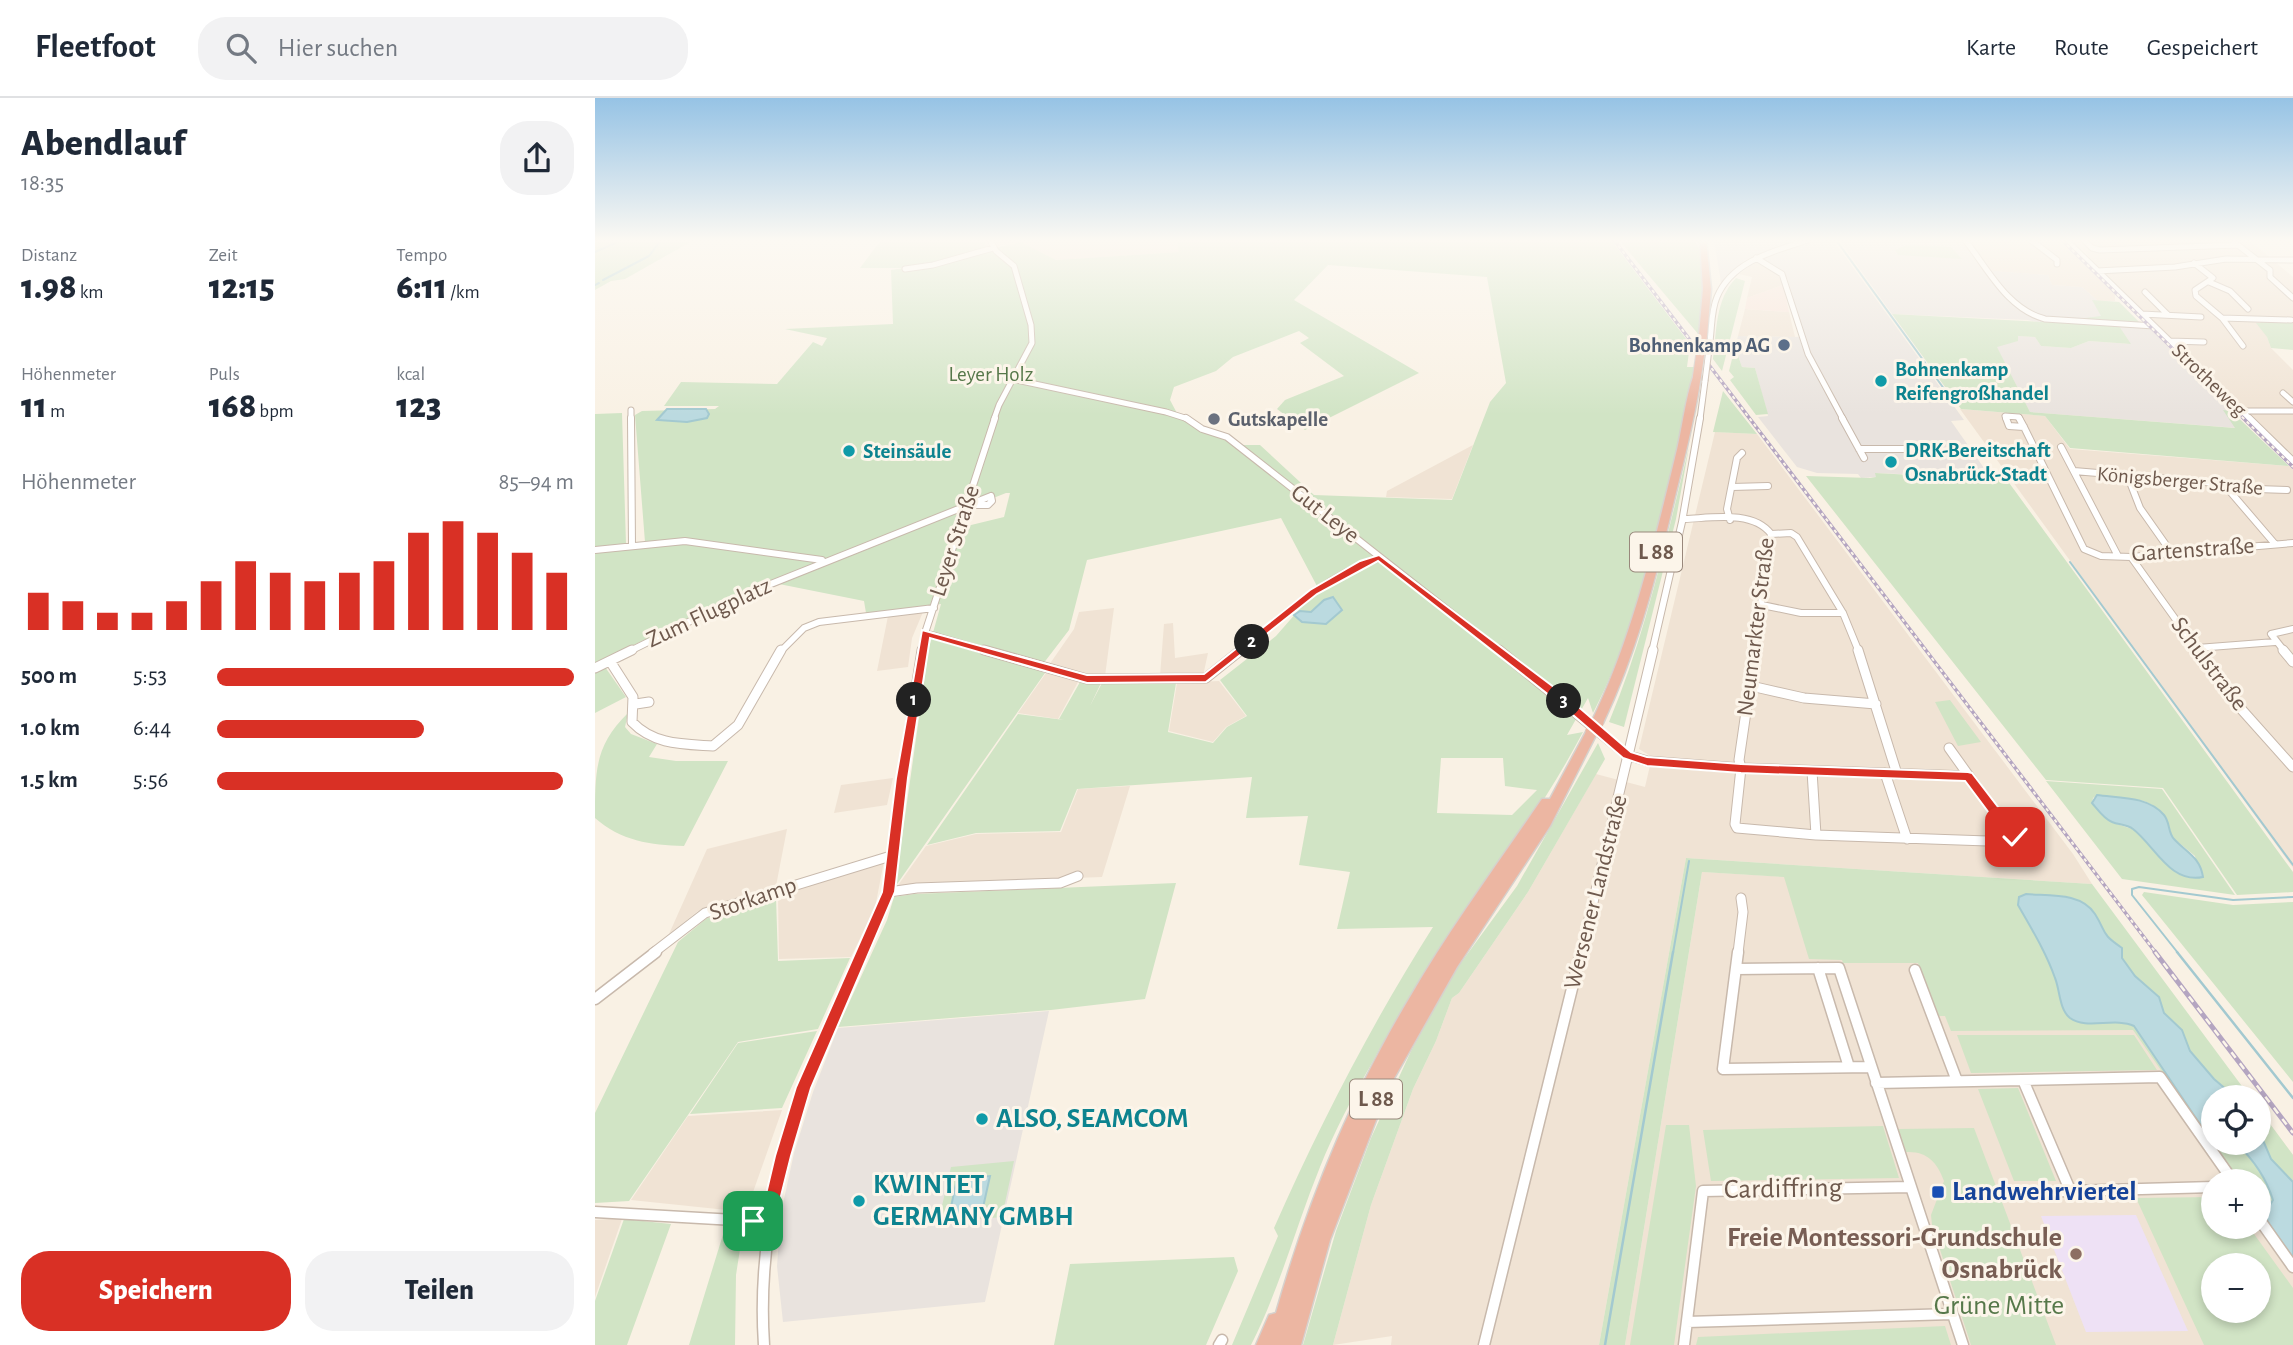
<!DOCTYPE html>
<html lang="de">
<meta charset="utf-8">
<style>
:root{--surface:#fff;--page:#f2f2f3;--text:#1f2937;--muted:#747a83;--line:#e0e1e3;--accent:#d93025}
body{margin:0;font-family:"Alegreya Sans",sans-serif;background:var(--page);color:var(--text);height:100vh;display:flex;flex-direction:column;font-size:26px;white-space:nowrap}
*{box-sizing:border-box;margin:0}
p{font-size:23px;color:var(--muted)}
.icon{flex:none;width:38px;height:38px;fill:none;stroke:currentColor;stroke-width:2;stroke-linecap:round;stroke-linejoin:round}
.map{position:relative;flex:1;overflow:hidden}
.panel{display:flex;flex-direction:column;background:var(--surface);width:595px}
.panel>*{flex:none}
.buttons{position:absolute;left:1606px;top:987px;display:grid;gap:14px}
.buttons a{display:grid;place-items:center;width:70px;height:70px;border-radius:50%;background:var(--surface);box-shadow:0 4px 10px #0003;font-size:35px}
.pin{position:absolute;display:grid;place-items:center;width:60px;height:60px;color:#fff;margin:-30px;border-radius:14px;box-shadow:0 4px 10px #0006}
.km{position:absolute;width:35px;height:35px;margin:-18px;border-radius:50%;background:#222;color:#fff;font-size:19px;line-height:35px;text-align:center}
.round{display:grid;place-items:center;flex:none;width:74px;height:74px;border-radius:28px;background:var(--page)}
.overview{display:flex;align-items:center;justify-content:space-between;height:119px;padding:0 21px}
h1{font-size:38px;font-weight:800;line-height:52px}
.stats{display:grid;grid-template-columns:repeat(3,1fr);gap:10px;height:119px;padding:7px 21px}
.stats div{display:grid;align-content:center}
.stats b{font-size:35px;font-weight:800}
.stats small{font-size:19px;font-weight:400}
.stats p{font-size:19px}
.chart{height:196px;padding:14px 21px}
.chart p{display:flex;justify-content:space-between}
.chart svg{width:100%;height:126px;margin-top:7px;stroke:var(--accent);stroke-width:6}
.button{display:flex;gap:14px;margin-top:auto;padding:14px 21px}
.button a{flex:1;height:80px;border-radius:28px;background:var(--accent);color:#fff;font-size:28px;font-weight:800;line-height:80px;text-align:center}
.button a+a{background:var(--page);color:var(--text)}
ul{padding:0 21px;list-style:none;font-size:23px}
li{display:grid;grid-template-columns:112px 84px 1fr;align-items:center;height:52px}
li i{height:18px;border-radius:9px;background:var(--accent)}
header{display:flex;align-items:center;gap:42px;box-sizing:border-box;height:98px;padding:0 35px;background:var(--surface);border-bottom:2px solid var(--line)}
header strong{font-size:33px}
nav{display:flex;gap:38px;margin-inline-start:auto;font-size:24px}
.search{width:490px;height:63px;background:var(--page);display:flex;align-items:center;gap:18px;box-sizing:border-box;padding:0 24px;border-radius:28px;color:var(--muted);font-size:26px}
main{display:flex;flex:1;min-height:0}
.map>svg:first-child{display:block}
</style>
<header>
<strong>Fleetfoot</strong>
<div class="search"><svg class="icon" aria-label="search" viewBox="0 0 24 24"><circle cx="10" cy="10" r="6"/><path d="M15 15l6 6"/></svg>Hier suchen</div>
<nav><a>Karte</a><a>Route</a><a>Gespeichert</a></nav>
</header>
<main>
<section class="panel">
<div class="overview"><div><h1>Abendlauf</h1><p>18:35</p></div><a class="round"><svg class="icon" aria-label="share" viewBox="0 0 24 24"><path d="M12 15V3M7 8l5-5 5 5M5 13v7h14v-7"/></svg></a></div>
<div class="stats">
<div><p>Distanz</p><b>1.98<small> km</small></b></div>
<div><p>Zeit</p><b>12:15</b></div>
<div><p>Tempo</p><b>6:11<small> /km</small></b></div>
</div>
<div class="stats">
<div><p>Höhenmeter</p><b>11<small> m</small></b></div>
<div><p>Puls</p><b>168<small> bpm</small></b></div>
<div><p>kcal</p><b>123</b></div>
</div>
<div class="chart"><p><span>Höhenmeter</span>85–94 m</p>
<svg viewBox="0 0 160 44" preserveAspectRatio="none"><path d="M5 44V31M15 44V34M25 44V38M35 44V38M45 44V34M55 44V27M65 44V20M75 44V24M85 44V27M95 44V24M105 44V20M115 44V10M125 44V6M135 44V10M145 44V17M155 44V24"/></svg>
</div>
<ul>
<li><b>500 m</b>5:53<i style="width:100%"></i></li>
<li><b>1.0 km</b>6:44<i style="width:58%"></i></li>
<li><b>1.5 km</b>5:56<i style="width:97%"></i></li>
</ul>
<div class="button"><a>Speichern</a><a>Teilen</a></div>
</section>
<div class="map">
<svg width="1698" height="1247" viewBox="0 0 1698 1247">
<rect width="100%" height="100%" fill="#f9f1e4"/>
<path fill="#f0e3d4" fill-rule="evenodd" d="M389 142H582L585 154 461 162 426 144 391 150Z
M1373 142H1464L1520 196V203H1503L1487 189 1457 187 1453 177 1395 173Z
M1475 142H1654L1698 179V223L1667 225 1676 250 1698 272V360L1500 167 1491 155Z
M1162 163 1182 175 1188 187 1152 200 1157 179 1144 176Z
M1150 211 1194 214 1200 239 1143 238Z
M1365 311 1450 318 1475 351 1694 368 1698 371V770Z
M1120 334 1162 336 1478 756 1497 786 1091 760 1004 1247H796L797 1238 738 1247 776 1107 818 991 841 943 857 900 864 895 933 794 1001 676 1050 689 1057 659 1044 651Z
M878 347 857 401 791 399 792 393Z
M519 510 510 578 493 577 454 567 479 531 484 514Z
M328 514 317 540 313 569 282 573 293 518Z
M578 525 580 560 613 555 608 578H565L569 526Z
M451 575 483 584 463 621 423 615Z
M624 583 651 618 631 629 618 644 574 633 582 585Z
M298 680 292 707 239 715 246 687Z
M535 688 507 779 324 786 301 790 331 748 381 736 466 734 483 691Z
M192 731 181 788 103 813 74 836 112 751Z
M289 763 280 810 256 859 184 861 183 798Z
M1107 774 1410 791 1655 999H1619V1045H1664V1011L1698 1057V1247H1030ZM1619 1083H1664V1129H1619ZM1619 1167H1664V1213H1619Z
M187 1012 151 1114 36 1102 93 1018Z
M27 1120V1121L0 1199V1122Z"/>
<path fill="#f8e3d9" d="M1188 187 1194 214 1150 211 1152 200Z"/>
<path fill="#e9e3de" d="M1119 142H1238L1369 322 1356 323 1396 380 1281 375 1282 379 1266 380 1263 376 1222 375 1202 369 1163 319 1173 318 1160 270 1147 269 1140 249 1143 238 1209 239 1193 182 1180 168 1159 158 1150 162 1126 185Z
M1244 142H1366L1387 172 1453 177 1457 187 1487 189 1503 203 1524 204 1550 230H1554L1655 331 1435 314 1401 248 1422 243 1423 238 1440 239 1446 248 1476 250 1494 243 1536 246 1433 222 1297 216Z
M454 913 390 1204 188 1224 182 1168 186 1115 199 1055 218 994 243 930Z"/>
<path fill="#eee1f5" d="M1541 1117 1593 1233 1491 1234 1446 1118Z"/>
<path fill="#d1e4c5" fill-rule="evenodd" d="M0 142H99L30 181 16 183 0 192Z
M286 142H389L391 150 395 151 426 144 461 162 584 154 582 142H1016L1095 246 1092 269H1100C1091 320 1077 371 1064 422 1047 488 1030 554 998 615L993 600 972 637 988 634C927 750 839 849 777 965 758 998 739 1034 725 1069 701 1128 685 1190 656 1247H637L683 1138 679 1130C725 1026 777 925 838 829L742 831 755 774 704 767 713 718 651 720 657 679 482 691 465 733 381 735 332 747 423 616 469 622 464 621 485 584 506 585 495 608 507 585H581L573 634 618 645 632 629 652 618 625 582 681 538 723 490 686 420 492 462 474 532 448 566 401 554 450 575 300 789 334 549 346 506 271 515 269 503 174 484 133 501 0 566V316L27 315 31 446 50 444 40 317 47 313 120 311 124 308H69L86 284 182 286 218 244 227 248 232 240 190 231 298 226 296 172 310 170H265ZM733 167 892 179 911 285 895 304 857 402 719 397 665 347H642L584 319 575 302 579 289 621 273 638 259 704 233 714 240 705 245 749 278 690 302 682 311 710 332 824 275 699 202ZM411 395H415L409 419 372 428 378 408ZM846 660H908L910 688 942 692 917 717 842 715Z
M1024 142H1099C1114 158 1105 216 1104 237Z
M1312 147 1356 149 1367 161 1303 157 1300 152Z
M1141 180 1150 183 1127 273 1118 261C1122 232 1120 202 1141 180Z
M1497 202 1524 204 1546 226 1482 221 1506 218Z
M1297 216 1524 228 1536 246 1494 243 1476 250 1446 248 1440 239 1423 238V243L1402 249 1435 314 1640 330 1628 312 1636 313 1694 368 1475 350 1450 318 1366 311Z
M1664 223H1698V252L1676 250 1672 239 1661 225H1666Z
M1140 249 1147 269 1160 270 1173 316 1161 317 1135 282 1139 279 1134 273Z
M1128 293 1162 336 1118 334Z
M1094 349 1081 421 1029 629 1014 624C1051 536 1071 442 1094 349Z
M1280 375 1412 382 1698 774V794L1642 797 1568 690 1451 682 1211 378 1275 380 1281 379Z
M10 569 31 599 0 615V574Z
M1355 602 1386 644 1363 648 1340 604Z
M33 615 30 629 36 636 62 646 54 659 81 663H133L89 748C55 747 26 743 0 720 0 673 0 647 33 615Z
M1003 645 1010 661 933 794 864 895 857 900 841 943 818 991 776 1107 738 1247H708L741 1133 776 1040 816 953 860 873 922 788Z
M1451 683 1567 691 1640 797 1527 781ZM1502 697 1549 703 1557 707 1572 721 1577 739 1600 758 1604 780 1580 774 1540 732 1516 724 1497 705 1498 700Z
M1091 760 1497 786 1655 999H1619V1045H1664V1011L1698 1057V1162L1664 1113V1083H1643L1538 932 1356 933 1350 918H1344L1323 865H1248L1247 862 1214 861 1189 779 1107 774 1030 1247H1004Z
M581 785 550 901 456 912 243 929 292 822 299 799 319 796Z
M1549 794 1638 807 1698 804V984L1547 797Z
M181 799 183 863 255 860 223 931 143 944 34 1103 0 1105V1015L83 844 112 820Z
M222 933 187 1010 95 1016 143 945Z
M1362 937H1539L1562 972 1376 975Z
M1423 990 1461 1083H1419L1383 991Z
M1071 1027H1094L1101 1088 1079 1247H1035Z
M1288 1028 1304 1080 1116 1083 1108 1032Z
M1379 1030 1461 1247H1376L1337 1127 1336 1117 1349 1083C1342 1064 1332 1053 1311 1054L1303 1031Z
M419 1063 407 1119 343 1125 356 1069Z
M1619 1099V1129H1654L1698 1190V1247H1609L1541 1100ZM1619 1167H1664V1213H1619Z
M29 1121 76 1126 32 1247H0V1203Z
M130 1130 148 1132 141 1177 140 1247H94Z
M639 1159 643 1173 611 1247H459L475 1166Z
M1350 1228 1356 1247H1101L1103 1239Z"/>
<path fill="#bbdae0" stroke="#a3c9d0" stroke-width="2" d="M72 311H111L114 316 112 320 92 324 62 322Z
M738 499 747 512 731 526 707 524 699 517 705 513 716 514 729 502Z
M1502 697C1524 700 1553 698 1569 717 1575 724 1573 735 1579 741 1592 755 1605 759 1608 779 1575 786 1560 748 1538 731 1531 726 1524 727 1517 724 1509 721 1503 712 1497 705Z
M1431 796C1454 798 1486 794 1500 816 1512 835 1505 835 1527 850V860L1540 878 1564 899 1569 915 1587 932 1595 953 1619 981 1640 999H1619V1036L1607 1029 1539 928C1520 919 1491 932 1475 920 1464 911 1465 892 1460 880 1451 854 1436 830 1423 807L1424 799Z
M1664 1033 1676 1061 1698 1084V1160L1673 1124 1670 1115 1678 1102C1671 1079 1658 1061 1641 1045H1664Z
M395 1078 387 1114 354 1118 362 1081Z"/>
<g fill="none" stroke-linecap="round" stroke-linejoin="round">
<path stroke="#a3c9d0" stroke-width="2" d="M1241 142 1355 299
M0 154 20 145
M8 182 54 158 66 142
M0 187 4 185
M1475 464 1698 767
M1078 855 1094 763
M1583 855 1537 797V791L1544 789 1638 802 1698 799"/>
<path stroke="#a3c9d0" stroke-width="2.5" d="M1582 854 1698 1000
M1010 1247 1078 854"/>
<defs>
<path id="minor-far3" d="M395 142 401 153 419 168 436 227 437 245 404 307 399 321
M1370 142C1393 171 1412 211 1450 221L1559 228
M1436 142 1462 162V166
M1471 142 1655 321
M1489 142 1497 150 1505 152 1642 147
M1639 144 1675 172V179L1698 200
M1161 160 1187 176 1213 256 1248 321
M1599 165 1618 180 1600 192 1601 198 1627 220 1648 248
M310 171 338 167 398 150
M1502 173 1580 169 1631 161 1698 162
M1614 184 1635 193 1653 211
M1550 194 1573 217
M1547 216 1606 219
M1627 220 1696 222
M1115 243C1117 229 1116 213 1122 199 1137 163 1179 153 1213 142
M1574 243 1609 244
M421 282 571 314 593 321
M1688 295 1698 304
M36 312V321
M1647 313H1698
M1105 321 1110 283
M1411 321 1410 318 1424 319 1425 321"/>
<path id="minor-far2" d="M36 320 37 448
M591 320 607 331 632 339 906 554
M1247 320 1269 360
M1411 320 1414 328 1429 329
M1424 320 1429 329
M1654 320 1698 363
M1429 329 1489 451 1506 458 1536 459 1698 445
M1466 349 1523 458
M1264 351H1309
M1479 373 1621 385 1632 390 1692 392
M1533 379 1545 410 1576 454
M1137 389 1173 388
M1632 390 1680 446
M376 407H393L397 403 396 398
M1090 421C1116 420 1158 412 1176 436L1159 554
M1135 422 1132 411 1142 360 1147 355
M1176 436 1196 435 1202 439 1248 515 1264 554
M0 452 90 443 227 462
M1536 459 1604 554
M1167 507 1206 515H1248
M330 535 395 554
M1602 550 1680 544
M33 554 146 498 396 398
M185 554 209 530 224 524 339 510
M327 554 330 535 400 320
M644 554C687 519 730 478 784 460
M1057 554 1087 424 1105 320
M1690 554 1676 536 1698 531"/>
<path id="minor-far1" d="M389 552 492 581 611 580 646 552
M904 552 1032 657 1052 663 1146 670 1373 678
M1160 552 1144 662 1146 670 1140 726 1142 730 1221 737 1421 744 1354 650
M1263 552 1302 676
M1602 552 1639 603 1698 669
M1688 552 1698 564
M15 563 38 599 37 624C59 647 88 646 118 648L143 627 186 552
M0 570 37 552
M1156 588 1209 600 1281 606
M38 603 41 606 54 604
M1217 673 1221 737
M1290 675 1312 741
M294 794 322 790 465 785 483 778
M58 855 110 815 299 757
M267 855 294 794 307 680 327 552
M986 855 1058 552
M1143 855 1148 814 1146 800"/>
<path id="minor" d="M1143 854 1128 971 1276 969
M1223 870 1254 969
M1141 871 1244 870 1368 1247
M1320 872 1362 983
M0 901 61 854
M1428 982 1475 1092
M1281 985 1565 979 1638 1083
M1435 1094 1619 1089
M0 1114 157 1123 173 1120
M1664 1121 1698 1169
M1092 1224 1357 1216
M169 1247C163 1160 180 1073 209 991 225 944 248 899 268 854
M624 1247 627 1242
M889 1247 986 854
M1089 1247 1108 1093 1316 1089"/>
<path id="highway" d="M1105 142H1111L1116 191 1112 238 1108 240 1104 238 1108 191Z
M1099 276 1106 278C1099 324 1087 369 1076 415 1059 487 1040 558 1008 625L1006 628H998L996 625C1037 541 1058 450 1080 360 1087 334 1090 301 1099 276Z
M997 628 1001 630 1003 633 955 728 862 869 793 991 735 1142 706 1247H661L674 1217 681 1215C712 1106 756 998 814 901 854 832 902 767 947 701H955L993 630Z"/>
</defs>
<use href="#minor-far3" stroke="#c8b9ac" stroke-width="7"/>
<use href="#minor-far2" stroke="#c8b9ac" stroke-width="8"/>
<use href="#minor-far1" stroke="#c8b9ac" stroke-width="11"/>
<use href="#minor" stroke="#c8b9ac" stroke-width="13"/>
<use href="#highway" stroke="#d6d1cd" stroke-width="3"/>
<use href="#minor-far3" stroke="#fff" stroke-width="5"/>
<use href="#minor-far2" stroke="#fff" stroke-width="6"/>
<use href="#minor-far1" stroke="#fff" stroke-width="9"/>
<use href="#minor" stroke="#fff" stroke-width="10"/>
<use href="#highway" fill="#ecb6a2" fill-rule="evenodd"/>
<defs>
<path id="rail-far1" d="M1019 142 1561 855
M1467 142 1698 369"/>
<path id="rail" d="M1560 854 1698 1035"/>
</defs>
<use href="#rail-far1" stroke="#b4a5c1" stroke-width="3.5"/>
<use href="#rail" stroke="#b4a5c1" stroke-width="5"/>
<use href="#rail-far1" stroke="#fcf5ea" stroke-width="2" stroke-dasharray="3.5" stroke-linecap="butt"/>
<use href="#rail" stroke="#fcf5ea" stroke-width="2.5" stroke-dasharray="7" stroke-linecap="butt"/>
<defs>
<path id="minor-bridge" d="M1110 283 1115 243"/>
<path id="highway-bridge-far1" d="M1102 278 1108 238"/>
<path id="highway-bridge" d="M997 633 1002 625"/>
</defs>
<use href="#minor-bridge" stroke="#c8b9ac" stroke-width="7" stroke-linecap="butt"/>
<use href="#highway-bridge-far1" stroke="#d6d1cd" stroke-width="10" stroke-linecap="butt"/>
<use href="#highway-bridge" stroke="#d6d1cd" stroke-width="16" stroke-linecap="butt"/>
<use href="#minor-bridge" stroke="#fff" stroke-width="5"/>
<use href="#highway-bridge-far1" stroke="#ecb6a2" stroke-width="8"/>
<use href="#highway-bridge" stroke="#ecb6a2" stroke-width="13"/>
</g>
<linearGradient id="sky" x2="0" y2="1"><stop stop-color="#96c3e5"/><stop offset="0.45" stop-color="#fcf9f3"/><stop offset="1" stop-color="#fcf9f3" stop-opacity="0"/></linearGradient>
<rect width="1698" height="317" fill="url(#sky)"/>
<path fill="#d93025" stroke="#fff" stroke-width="2" d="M784 457 972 599 1036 654 1052 659 1146 666 1373 674 1377 675 1426 739 1420 744 1415 743 1370 683 1146 675 1052 668 1028 660 964 605 783 463 722 496 611 584 492 585 335 540 313 680 300 794 216 990 196 1058 179 1126 158 1132 152 1129 149 1123 152 1117 167 1113 180 1058 201 989 287 794 301 680 327 532 492 577 609 576 715 492 765 463Z"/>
<circle fill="#5c6f8a" stroke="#fcf5ea" stroke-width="2.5" cx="1189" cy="247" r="7"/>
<g fill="#0f9aa8" stroke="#fcf5ea" stroke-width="2.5">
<circle cx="1286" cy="283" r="7"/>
<circle cx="254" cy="353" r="7"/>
<circle cx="1296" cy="364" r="7"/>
<circle cx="387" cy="1021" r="7"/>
<circle cx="264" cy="1103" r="7"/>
</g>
<circle fill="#6b7280" stroke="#fcf5ea" stroke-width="2.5" cx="619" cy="321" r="7"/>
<rect fill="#1a4fb4" stroke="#fcf5ea" stroke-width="2.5" x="1336" y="1087" width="14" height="14" rx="3.5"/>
<circle fill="#8d6e63" stroke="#fcf5ea" stroke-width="2.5" cx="1481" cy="1156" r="7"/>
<g text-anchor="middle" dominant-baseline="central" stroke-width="6" stroke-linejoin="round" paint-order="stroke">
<g font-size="21" font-weight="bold" fill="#4e5e75" stroke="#fcf5ea" text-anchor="end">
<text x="1175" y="247">Bohnenkamp AG</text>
</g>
<g font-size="21" font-weight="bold" fill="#0d838f" stroke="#fcf5ea" text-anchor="start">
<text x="1300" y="271">Bohnenkamp<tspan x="1300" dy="24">Reifengroßhandel</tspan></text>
<text x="1310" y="352">DRK-Bereitschaft<tspan x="1310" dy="24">Osnabrück-Stadt</tspan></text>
<text x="268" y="353">Steinsäule</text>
</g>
<g font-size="21" fill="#56784a" stroke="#fcf5ea">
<text x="396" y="276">Leyer Holz</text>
</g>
<g font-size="21" fill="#6e594d" stroke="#fcf5ea">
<text transform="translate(1614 282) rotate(44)">Strotheweg</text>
<text transform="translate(1585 383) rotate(5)">Königsberger Straße</text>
</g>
<g font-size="21" font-weight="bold" fill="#5b616d" stroke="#fcf5ea" text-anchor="start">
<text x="633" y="321">Gutskapelle</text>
</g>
<g fill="#fcf5ea" stroke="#99887c" stroke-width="2">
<rect x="1035" y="434.5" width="52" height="39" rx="5"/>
<rect x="755" y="981.5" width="52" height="39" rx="5"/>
</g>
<g font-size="23" font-weight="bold" fill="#6e594d">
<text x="1061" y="454">L 88</text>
<text x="781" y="1001">L 88</text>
</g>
<g font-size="24" fill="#6e594d" stroke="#fcf5ea">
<text transform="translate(730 416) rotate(38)">Gut Leye</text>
<text transform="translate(360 443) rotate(-72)">Leyer Straße</text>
<text transform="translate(1598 452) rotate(-4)">Gartenstraße</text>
<text transform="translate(114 515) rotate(-25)">Zum Flugplatz</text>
<text transform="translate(1161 529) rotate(-83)">Neumarkter Straße</text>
<text transform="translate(1614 566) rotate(53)">Schulstraße</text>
<text transform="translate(1001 794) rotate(-76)">Wersener Landstraße</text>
<text transform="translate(158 801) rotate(-19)">Storkamp</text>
</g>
<g font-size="28" font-weight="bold" fill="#0d838f" stroke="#fcf5ea" text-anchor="start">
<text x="401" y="1021">ALSO, SEAMCOM</text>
<text x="278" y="1087">KWINTET<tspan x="278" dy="32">GERMANY GMBH</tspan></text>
</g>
<g font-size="28" fill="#6e594d" stroke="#fcf5ea">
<text transform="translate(1188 1091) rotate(-1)">Cardiffring</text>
</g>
<g font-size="28" font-weight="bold" fill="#164399" stroke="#fcf5ea" text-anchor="start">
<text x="1357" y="1094">Landwehrviertel</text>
</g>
<g font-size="28" font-weight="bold" fill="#785e54" stroke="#fcf5ea" text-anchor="end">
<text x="1467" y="1140">Freie Montessori-Grundschule<tspan x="1467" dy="32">Osnabrück</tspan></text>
</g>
<g font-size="28" fill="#56784a" stroke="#fcf5ea">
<text x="1404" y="1208">Grüne Mitte</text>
</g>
</g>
</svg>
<div class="buttons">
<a><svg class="icon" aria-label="locate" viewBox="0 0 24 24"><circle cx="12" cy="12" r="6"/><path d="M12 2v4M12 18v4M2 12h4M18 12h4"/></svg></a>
<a>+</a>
<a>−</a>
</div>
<div class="pin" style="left:158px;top:1123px;background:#1e9e55"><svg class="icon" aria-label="arrive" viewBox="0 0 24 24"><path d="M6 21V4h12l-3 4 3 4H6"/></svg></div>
<div class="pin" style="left:1420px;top:739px;background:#d93025"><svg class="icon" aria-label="check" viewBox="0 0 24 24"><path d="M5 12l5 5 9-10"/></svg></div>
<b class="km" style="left:319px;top:602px">1</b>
<b class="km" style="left:657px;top:544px">2</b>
<b class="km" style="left:969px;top:603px">3</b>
</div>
</main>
